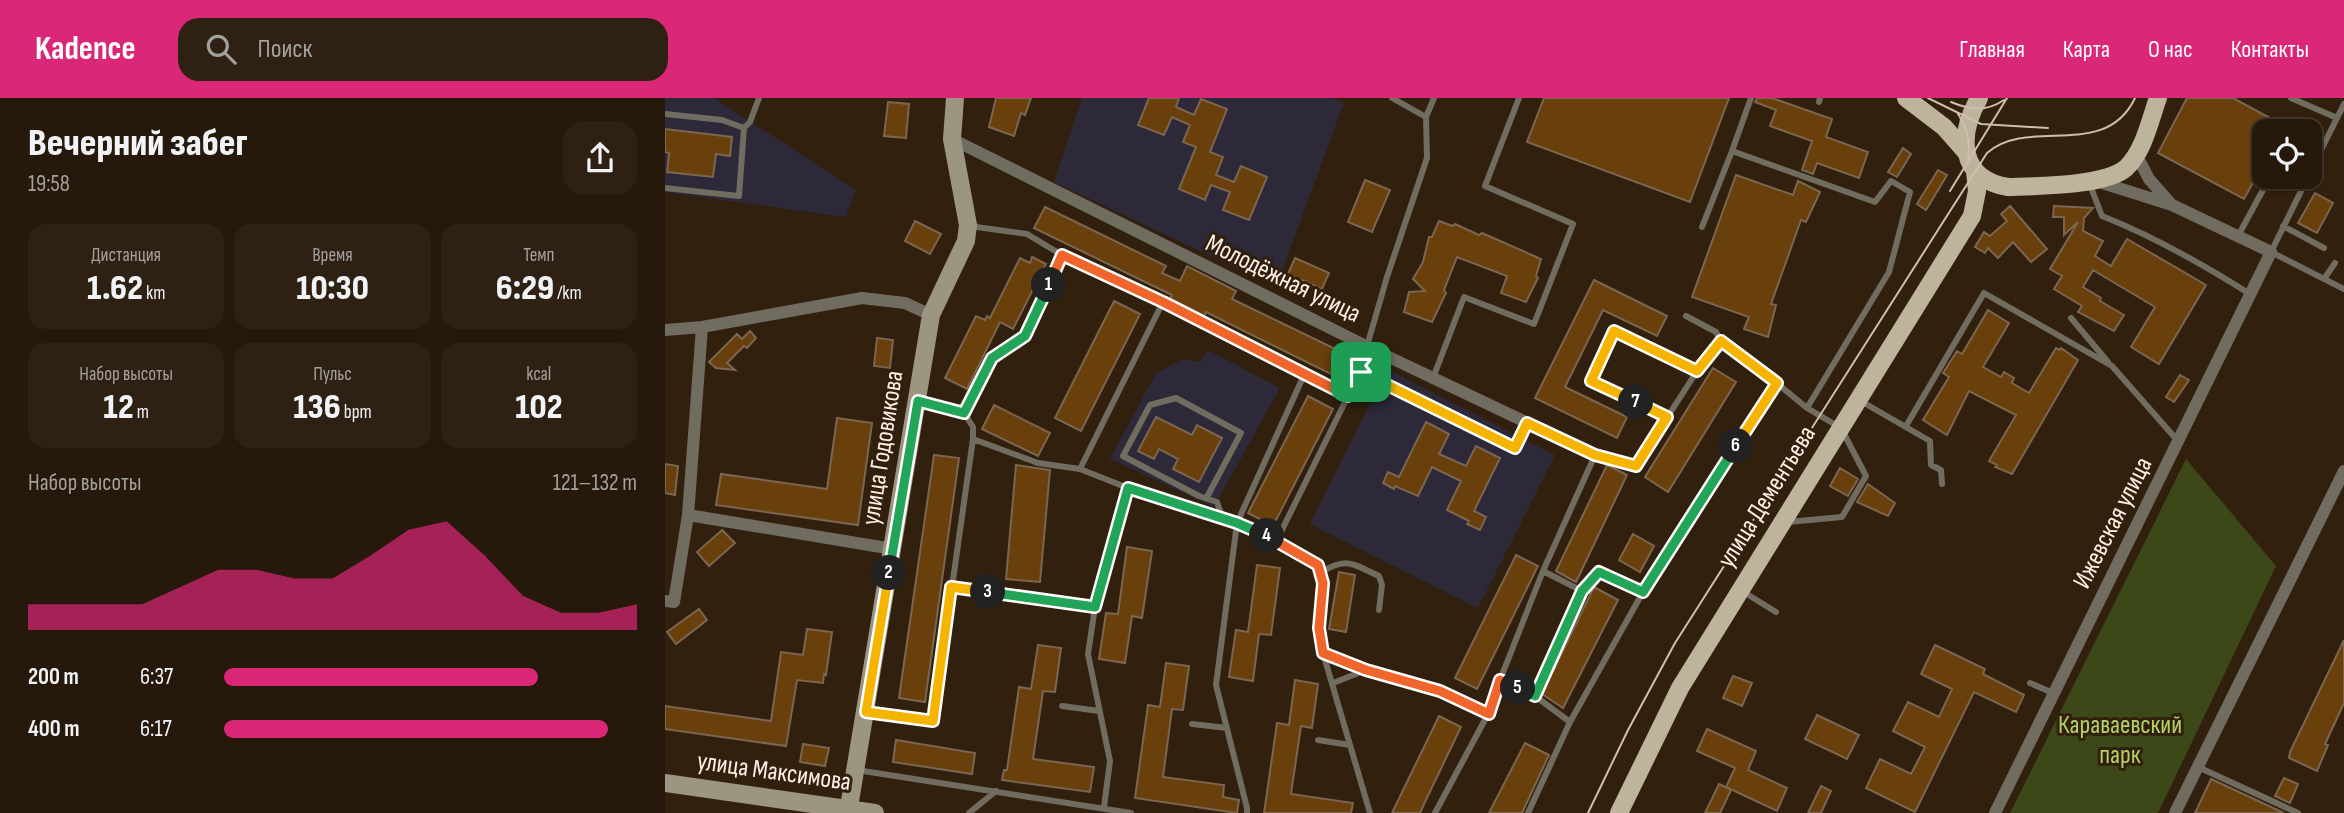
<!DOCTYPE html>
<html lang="ru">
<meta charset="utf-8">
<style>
:root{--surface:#26180a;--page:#2e2113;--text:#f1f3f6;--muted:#a4a09c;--line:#42372b;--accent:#db2777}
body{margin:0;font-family:"Sofia Sans Condensed",sans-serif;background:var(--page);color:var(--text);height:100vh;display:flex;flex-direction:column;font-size:26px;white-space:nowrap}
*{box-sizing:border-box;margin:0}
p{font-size:23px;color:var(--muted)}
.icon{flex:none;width:38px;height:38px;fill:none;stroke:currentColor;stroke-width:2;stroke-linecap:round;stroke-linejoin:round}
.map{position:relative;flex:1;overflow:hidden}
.details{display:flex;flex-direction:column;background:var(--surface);width:665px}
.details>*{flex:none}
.controls{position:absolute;left:1587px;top:21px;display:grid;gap:14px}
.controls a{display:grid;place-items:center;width:70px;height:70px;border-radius:14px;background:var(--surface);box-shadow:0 2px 5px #0004,0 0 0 2px var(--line);font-size:35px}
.pin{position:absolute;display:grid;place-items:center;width:60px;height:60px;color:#fff;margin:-30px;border-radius:14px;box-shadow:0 4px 10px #0006}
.km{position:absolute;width:35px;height:35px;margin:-18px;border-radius:50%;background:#222;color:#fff;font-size:19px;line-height:35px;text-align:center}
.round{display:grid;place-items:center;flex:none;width:74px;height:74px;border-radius:21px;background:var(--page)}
.headline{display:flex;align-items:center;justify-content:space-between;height:119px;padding:0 28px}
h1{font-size:38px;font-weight:800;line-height:52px}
.metrics{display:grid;grid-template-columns:repeat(3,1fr);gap:10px;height:119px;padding:7px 28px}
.metrics div{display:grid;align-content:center;border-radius:18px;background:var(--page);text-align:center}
.metrics b{font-size:35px;font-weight:800}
.metrics small{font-size:19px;font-weight:400}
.metrics p{font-size:19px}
.chart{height:196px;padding:14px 28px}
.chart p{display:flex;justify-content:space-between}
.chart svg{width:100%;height:126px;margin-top:7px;fill:var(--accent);opacity:.7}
ul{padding:0 28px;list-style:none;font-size:23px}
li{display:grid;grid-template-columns:112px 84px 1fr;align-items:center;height:52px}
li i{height:18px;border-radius:9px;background:var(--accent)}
header{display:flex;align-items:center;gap:42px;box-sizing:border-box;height:98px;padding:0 35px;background:var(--accent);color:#fff}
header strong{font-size:33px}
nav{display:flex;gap:38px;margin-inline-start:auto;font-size:24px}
.search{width:490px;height:63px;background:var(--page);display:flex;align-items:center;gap:18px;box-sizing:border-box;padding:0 24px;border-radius:21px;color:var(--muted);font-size:26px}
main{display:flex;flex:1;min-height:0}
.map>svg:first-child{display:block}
</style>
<header>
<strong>Kadence</strong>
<div class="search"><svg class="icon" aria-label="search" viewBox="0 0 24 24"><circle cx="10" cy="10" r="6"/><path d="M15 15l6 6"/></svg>Поиск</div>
<nav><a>Главная</a><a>Карта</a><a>О нас</a><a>Контакты</a></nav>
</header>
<main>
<section class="details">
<div class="headline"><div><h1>Вечерний забег</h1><p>19:58</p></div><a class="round"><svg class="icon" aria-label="share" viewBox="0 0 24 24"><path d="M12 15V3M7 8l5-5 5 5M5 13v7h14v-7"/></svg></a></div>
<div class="metrics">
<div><p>Дистанция</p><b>1.62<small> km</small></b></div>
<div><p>Время</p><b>10:30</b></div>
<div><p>Темп</p><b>6:29<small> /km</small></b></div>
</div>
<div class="metrics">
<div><p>Набор высоты</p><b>12<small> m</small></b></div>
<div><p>Пульс</p><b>136<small> bpm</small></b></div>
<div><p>kcal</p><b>102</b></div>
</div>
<div class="chart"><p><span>Набор высоты</span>121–132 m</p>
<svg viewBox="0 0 160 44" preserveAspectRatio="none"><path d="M0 44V35L10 35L20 35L30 35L40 29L50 23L60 23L70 26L80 26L90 18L100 9L110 6L120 18L130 32L140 38L150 38L160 35V44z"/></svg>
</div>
<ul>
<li><b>200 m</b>6:37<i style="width:76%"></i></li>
<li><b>400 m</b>6:17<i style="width:93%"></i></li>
</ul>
</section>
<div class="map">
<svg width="1679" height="715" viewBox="0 0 1679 715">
<rect width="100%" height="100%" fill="#32200e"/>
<path fill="#2d2939" d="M0 0H49L191 92 181 119 0 94Z
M417 0H667L679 5 611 189 389 84Z
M543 252 615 290 549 409 445 361 491 275 518 261 535 264Z
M722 271 890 357 813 510 645 426Z"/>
<path fill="#3c4817" d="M1521 361 1611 468 1493 715H1345Z"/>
<path fill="#693f0c" stroke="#7b6651" stroke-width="2" d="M331 0H366L360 17 356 15 349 38 324 29Z
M484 0H514L511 9 529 17 536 1 562 11 545 54 558 59 551 77 569 84 576 68 602 79 584 122 558 112 565 94 546 87 540 102 514 91 531 49 518 44 525 27 507 19 499 37 473 27Z
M879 0H1064L1025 104 862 44Z
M1092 0H1107L1167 21 1161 39 1203 54 1194 80 1152 65 1148 76 1137 72 1147 43 1105 28 1111 12 1090 4Z
M1522 0H1568L1629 33H1600V63L1579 101 1493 55Z
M223 4 244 6 241 40 219 38Z
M0 31 67 39 65 58 51 56 48 79 2 74 4 55 0 54Z
M1238 50 1246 56 1232 79 1223 74Z
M1273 72 1282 77 1261 112 1252 106Z
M1071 77 1128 97 1133 83 1155 94 1141 124 1136 122 1106 206 1111 207 1103 239 1079 231 1084 219 1027 199Z
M700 82 725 92 707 134 683 124Z
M1650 95 1668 105 1652 135 1633 125Z
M1345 108 1382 151 1366 164 1348 144 1333 160 1323 150 1320 155 1310 149 1319 134 1325 138 1342 123 1336 116Z
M1389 108 1428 110 1419 120 1418 133 1438 143 1430 158 1446 168 1462 141 1541 187 1494 266 1466 249 1490 209 1428 172 1418 189 1436 200 1435 203 1459 217 1449 233 1413 214 1417 208 1389 191 1397 178 1385 171 1413 124 1399 137V119H1388Z
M380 109 501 168 497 175 515 183 522 168 571 193 567 201 693 262 682 284 541 214 539 218 505 201 507 197 369 130Z
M250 123 276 136 265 156 240 143Z
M774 123 788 128 790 126 814 137 817 135 876 161 871 178 873 180 861 204 836 195 842 178 792 159 779 192 781 195 767 224 739 214 744 194 760 193 748 181 758 164 764 139H767Z
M367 159 381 166 348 231 335 224 302 291 280 280 311 218 320 222 322 218 325 220 355 160 365 165Z
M630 160 664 175 657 191 623 176Z
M929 182 1002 218 992 238 938 212 900 289 962 319 952 340 870 300Z
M449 203 475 216 416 333 390 320Z
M1323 212 1344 225 1318 269 1336 279 1339 274 1349 280 1347 285 1364 295 1391 250 1395 252 1396 250 1413 262 1347 376 1330 369 1332 367 1324 363 1351 317 1304 293 1282 337 1258 322 1284 279 1278 275 1292 253 1297 256Z
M85 233 91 240 82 250 79 248 62 265 70 272 51 270 44 264 72 236 77 241Z
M212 240 228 242 225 270 209 268Z
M1048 270 1071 284 1003 394 980 379Z
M1515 277 1524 282 1509 304 1501 299Z
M643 298 668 311 608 428 583 415Z
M329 307 385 335 373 358 317 331Z
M491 319 527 337 532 327 557 340 534 384 508 371 513 361 494 351 489 361 473 353Z
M172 320 207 325 193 427 51 407 56 376 162 391Z
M761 324 784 336 774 356 801 368 811 348 835 360 809 413 821 419 815 432 802 426 804 423 782 412 796 383 767 369 753 398 730 388 729 391 718 385 723 374 734 379Z
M269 357 294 360 260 604 234 600Z
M0 366 13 368 10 397 0 395Z
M351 367 385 372 375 484 341 481Z
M942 367 962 377 911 484 891 473Z
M1175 370 1193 381 1183 398 1165 388Z
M1203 386 1230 405 1223 418 1192 404Z
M57 432 70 445 44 468 32 454Z
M968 436 989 448 975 474 954 462Z
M462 449 487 453 477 520 467 518 460 565 434 561 441 515 453 516Z
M851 457 873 468 812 591 790 580Z
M592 467 615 470 606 537 594 536 588 583 564 579 571 532 583 534Z
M674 474 690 477 681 534 664 531Z
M929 489 953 502 898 610 877 596Z
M34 511 42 522 11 546 2 534Z
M142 531 167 534 161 577 159 576 158 585 132 582 121 648 0 631V608L106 623 116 554 138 557Z
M1679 542V605L1660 646 1663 647 1652 673 1624 660 1625 654Z
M373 547 396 550 390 594 378 593 368 661 429 669 425 694 337 682 339 672H342L354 589 366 591Z
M1270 547 1320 571 1318 576 1359 597 1351 614 1309 594 1250 714 1201 690 1215 661 1246 676 1260 649 1228 633 1243 604 1274 619 1287 591 1256 576Z
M501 565 524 568 518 612 507 611 498 679 559 687 558 699 574 702 572 715 470 700 483 607 495 609Z
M1068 578 1087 585 1077 608 1058 600Z
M630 582 653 586 647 630 636 628 626 696 688 705 686 715H599L612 625 624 627Z
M1152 617 1194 637 1182 661 1140 641Z
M774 618 796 629 759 706 755 715H727Z
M1042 631 1091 653 1083 672 1122 690 1112 713 1061 689 1070 670 1032 653Z
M231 642 310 655 307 676 228 664Z
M860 645 884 657 857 715H824Z
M138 646 164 650 160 668 135 664Z
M1619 680 1633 686 1625 705 1610 698Z
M1546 681 1606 709 1619 715H1530Z
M1054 686 1066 692 1055 715H1040Z
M1156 688 1166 693 1156 715H1143Z"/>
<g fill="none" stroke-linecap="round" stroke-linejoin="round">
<path stroke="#716c60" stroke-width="6" d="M727 0 761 19
M1086 0 1067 53 1210 104 1226 83 1245 94 1224 174 1142 310
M1626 0 1672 20
M1154 4 1155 0
M0 16 57 22 79 30
M1645 74 1679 6
M1643 79 1606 154 1679 191
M1425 87 1437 118C1488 138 1539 167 1585 196
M0 90 74 98 79 30 85 24 94 0
M304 128 362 136 397 157 498 204 683 298 612 442
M1618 128 1659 150
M1037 129 1067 53
M1573 138 1605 79
M1659 181 1670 165
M1021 218 1051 234 1056 243
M1406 220 1443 264
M702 248 722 179 762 60 761 19 769 0
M696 274 850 350 862 325
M768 280 799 199 869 226 908 126 820 88 854 0
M683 298 707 251
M1194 302 1265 343 1266 367 1276 372 1277 386
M254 304 299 315 308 329V341L373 365 415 371 463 390 572 425 612 442 653 467 658 485 654 530 658 555 705 715
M299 315 327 260 360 238 397 157
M1002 319 926 283 949 233 1032 273
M1241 328 1319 195 1447 268 1512 342
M308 341 287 489 430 509
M415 371 498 204
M542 399 576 335 511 300 485 307 458 358 534 398 552 404 558 421
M878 473 917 493
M655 475C682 458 687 466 714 478L717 487 714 512
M1077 493 1111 514
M658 555 701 572 775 593 823 616
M835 582 878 473 930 357 971 368 1032 273 1056 243 1086 264 1142 310 1176 330 1201 378 1177 419 1123 424
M668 585 701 572
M1365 585 1388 595
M870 598 917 493 934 474 978 494
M397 608 434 613
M203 614 268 623 287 489
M527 626 562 630
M653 642 685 647
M1533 669 1633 715
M192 672 466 715
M439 709 445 663 423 556 430 509 463 390
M304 715 331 693
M582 715V710L551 587 572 425 639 277
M770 715 823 616 835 582 870 598 905 624
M863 715 905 624 978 494 1112 285"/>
<path stroke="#716c60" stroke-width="12" d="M287 41 707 251 930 357
M1471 56 1484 81 1507 107
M0 232 37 229 197 200 240 205 266 217
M23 417 228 451
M0 503 9 504 23 417 37 229
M1330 715 1606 154 1507 107 1431 83
M1510 715 1679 373"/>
<path stroke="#9c9582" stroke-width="18" d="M0 685 210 715
M183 715 266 217 301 143 303 127 287 41 290 0"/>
<path stroke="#beb49c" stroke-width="18" d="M1241 0 1279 29 1301 54
M1314 0C1293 37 1293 81 1343 89 1371 88 1441 88 1461 70 1479 53 1485 22 1493 0
M954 715 1015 590 1307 118 1312 93 1310 73"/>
<path stroke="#ccbeb1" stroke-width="2" d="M1263 0 1316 26 1383 30
M1286 4C1305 12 1321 14 1339 2
M1292 14C1301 29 1306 42 1303 60
M1285 93 1342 0
M923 715 963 632 1010 545 1322 55C1365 18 1440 63 1470 0"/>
</g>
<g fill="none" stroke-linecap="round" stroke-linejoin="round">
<defs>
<path id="split-1" d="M384 187 397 157 498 204 683 298 696 274"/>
<path id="split-2" d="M224 475 253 303 299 315 327 260 360 238 384 187"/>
<path id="split-3" d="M224 475 201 614 268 623 286 489 323 494"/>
<path id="split-4" d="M323 494 430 509 463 390 572 425 602 438"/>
<path id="split-5" d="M602 438 653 467 658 485 654 530 658 555 701 572 775 593 824 616 835 582 853 590"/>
<path id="split-6" d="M853 590 870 598 917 493 934 474 978 494 1071 348"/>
<path id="split-7" d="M971 304 926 283 949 233 1032 273 1056 243 1112 285 1071 348"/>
<path id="split-8" d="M696 274 850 350 862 325 930 357 971 368 1002 319 971 304"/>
</defs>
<use href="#split-1" stroke="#fff" stroke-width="14"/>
<use href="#split-2" stroke="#fff" stroke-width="14"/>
<use href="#split-3" stroke="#fff" stroke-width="14"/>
<use href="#split-4" stroke="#fff" stroke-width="14"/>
<use href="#split-5" stroke="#fff" stroke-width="14"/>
<use href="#split-6" stroke="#fff" stroke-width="14"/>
<use href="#split-7" stroke="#fff" stroke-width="14"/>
<use href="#split-8" stroke="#fff" stroke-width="14"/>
<use href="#split-1" stroke="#f0652b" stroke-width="9"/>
<use href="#split-2" stroke="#22a559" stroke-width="9"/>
<use href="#split-3" stroke="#f5b400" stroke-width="9"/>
<use href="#split-4" stroke="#22a559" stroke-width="9"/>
<use href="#split-5" stroke="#f0652b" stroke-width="9"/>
<use href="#split-6" stroke="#22a559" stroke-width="9"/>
<use href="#split-7" stroke="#f5b400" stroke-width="9"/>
<use href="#split-8" stroke="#f5b400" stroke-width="9"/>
</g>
<g text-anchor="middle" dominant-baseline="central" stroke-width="6" stroke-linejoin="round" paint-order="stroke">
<g font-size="26" fill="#fdf0e5" stroke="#32200e">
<text transform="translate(618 181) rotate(26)">Молодёжная улица</text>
<text transform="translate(218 350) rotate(-81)">улица Годовикова</text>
<text transform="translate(1102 399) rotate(-58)">улица Дементьева</text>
<text transform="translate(1448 425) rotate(-63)">Ижевская улица</text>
<text transform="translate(109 674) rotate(8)">улица Максимова</text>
</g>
<g font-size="26" fill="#b4d168" stroke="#32200e">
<text x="1455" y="627">Караваевский<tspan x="1455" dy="30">парк</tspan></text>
</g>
</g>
</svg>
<div class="controls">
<a><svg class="icon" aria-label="locate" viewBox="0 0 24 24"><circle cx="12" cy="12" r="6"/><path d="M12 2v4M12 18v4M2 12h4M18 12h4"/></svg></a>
</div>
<div class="pin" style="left:696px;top:274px;background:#1e9e55"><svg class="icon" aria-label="arrive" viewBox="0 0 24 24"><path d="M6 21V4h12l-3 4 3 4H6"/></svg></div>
<b class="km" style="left:384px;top:187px">1</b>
<b class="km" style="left:224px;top:475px">2</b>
<b class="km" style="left:323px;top:494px">3</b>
<b class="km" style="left:602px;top:438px">4</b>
<b class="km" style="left:853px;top:590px">5</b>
<b class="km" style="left:1071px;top:348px">6</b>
<b class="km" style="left:971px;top:304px">7</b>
</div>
</main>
